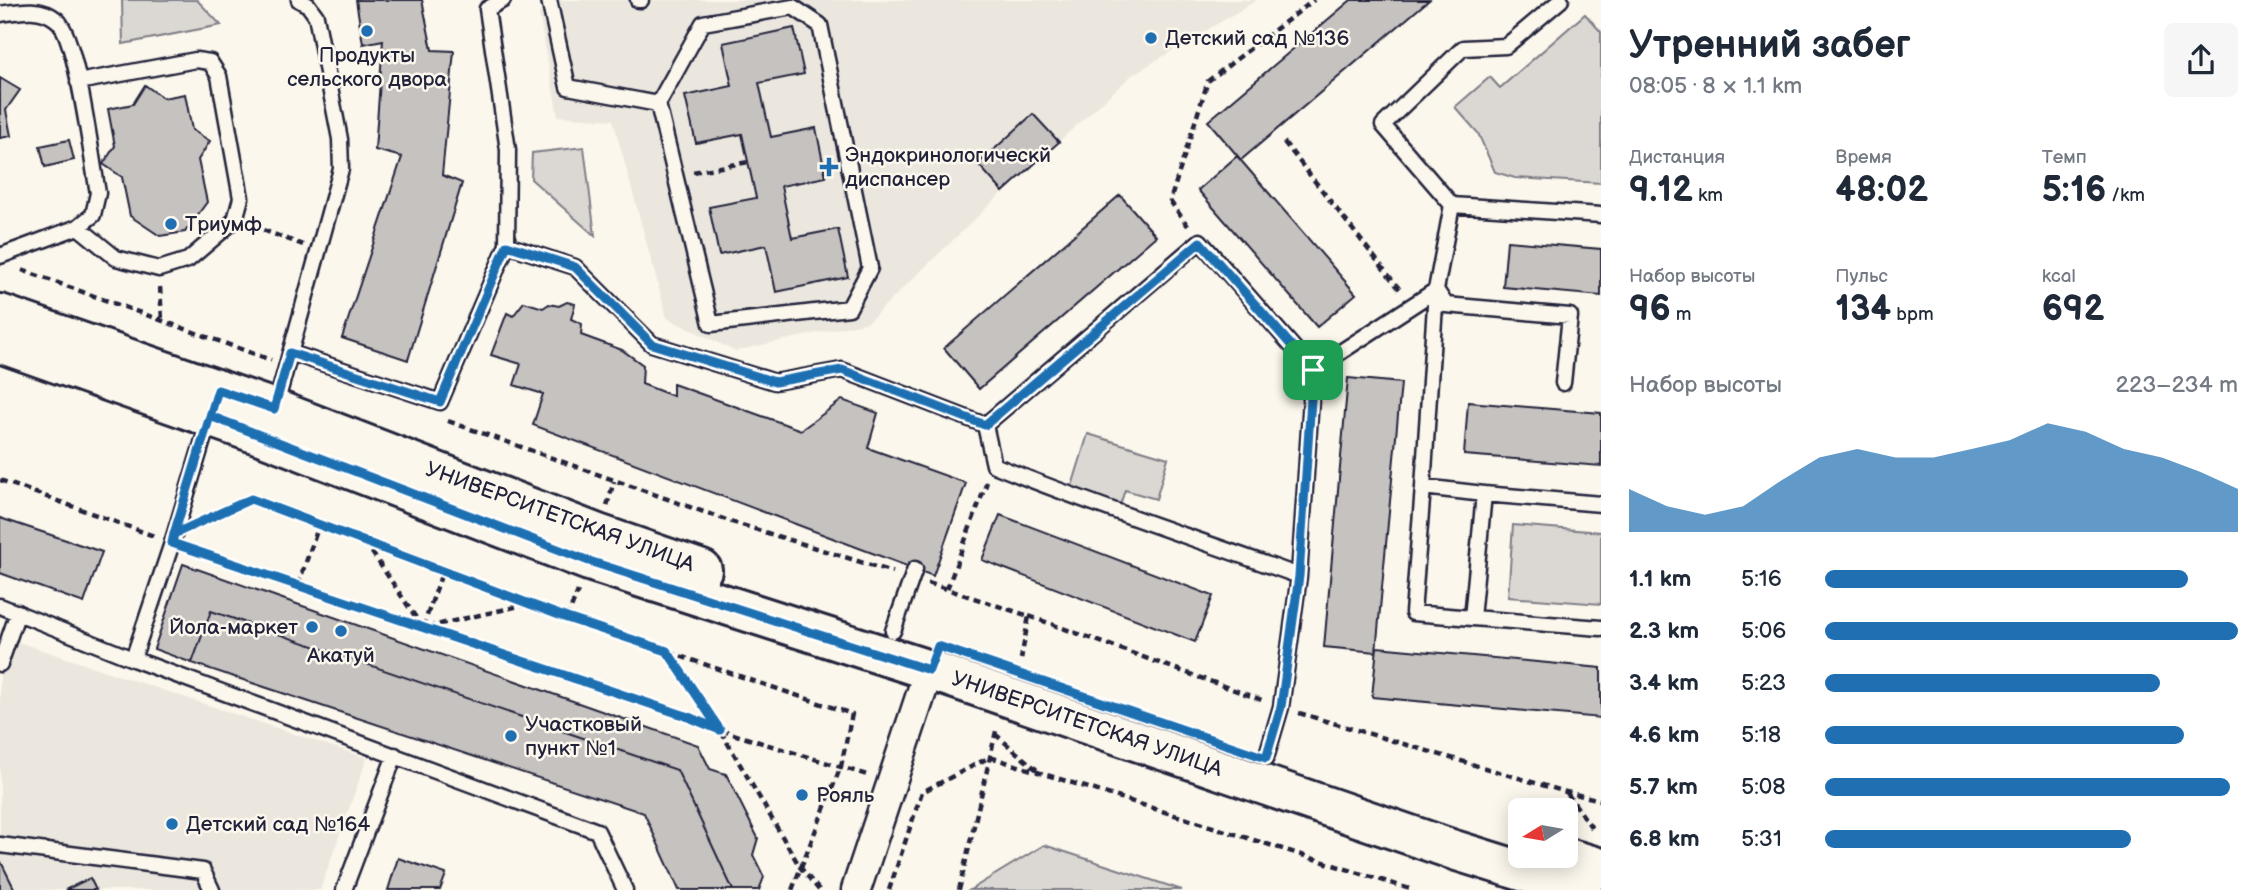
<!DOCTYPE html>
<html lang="ru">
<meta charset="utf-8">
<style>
:root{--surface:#fff;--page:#f6f6f7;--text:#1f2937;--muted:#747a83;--accent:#1f6fb2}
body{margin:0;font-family:"Balsamiq Sans",sans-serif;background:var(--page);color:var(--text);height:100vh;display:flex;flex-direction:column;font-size:26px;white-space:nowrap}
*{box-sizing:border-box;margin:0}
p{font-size:23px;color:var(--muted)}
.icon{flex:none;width:38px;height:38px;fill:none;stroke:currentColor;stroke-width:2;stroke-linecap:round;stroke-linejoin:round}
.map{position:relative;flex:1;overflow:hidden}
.drawer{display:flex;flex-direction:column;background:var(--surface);width:665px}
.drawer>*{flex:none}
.needle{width:46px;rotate:259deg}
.tools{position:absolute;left:1508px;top:798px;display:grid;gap:14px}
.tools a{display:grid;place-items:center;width:70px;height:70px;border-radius:10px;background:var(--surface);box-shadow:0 4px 18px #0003;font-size:35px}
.pin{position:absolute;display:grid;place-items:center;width:60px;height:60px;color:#fff;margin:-30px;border-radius:14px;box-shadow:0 4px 10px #0006}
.round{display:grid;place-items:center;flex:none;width:74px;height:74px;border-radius:10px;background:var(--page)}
.overview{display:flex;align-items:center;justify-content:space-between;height:119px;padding:0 28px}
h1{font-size:38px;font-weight:800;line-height:52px}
.stats{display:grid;grid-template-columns:repeat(3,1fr);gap:10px;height:119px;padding:7px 28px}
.stats div{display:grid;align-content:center}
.stats b{font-size:35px;font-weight:800}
.stats small{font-size:19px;font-weight:400}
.stats p{font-size:19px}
.chart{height:196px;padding:14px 28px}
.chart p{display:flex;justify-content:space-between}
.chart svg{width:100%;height:126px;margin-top:7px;fill:var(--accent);opacity:.7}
ul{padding:0 28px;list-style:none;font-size:23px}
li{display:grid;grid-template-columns:112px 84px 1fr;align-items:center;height:52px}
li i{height:18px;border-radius:9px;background:var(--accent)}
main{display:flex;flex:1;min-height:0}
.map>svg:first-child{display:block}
</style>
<main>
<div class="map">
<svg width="1601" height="890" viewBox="0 0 1601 890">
<rect width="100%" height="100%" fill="#fbf7ec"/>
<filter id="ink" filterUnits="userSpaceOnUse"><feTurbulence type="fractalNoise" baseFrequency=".0143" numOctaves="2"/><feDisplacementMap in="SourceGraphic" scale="14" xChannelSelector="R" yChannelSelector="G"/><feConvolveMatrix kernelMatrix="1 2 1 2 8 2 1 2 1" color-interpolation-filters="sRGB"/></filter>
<g filter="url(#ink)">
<path fill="#ebe7df" d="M548 0H1257L1132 75 1003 192 868 322 735 351 667 318 613 120 558 116 539 14Z
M0 636 367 758 320 890H0Z"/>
<path fill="#dbd8d3" stroke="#7e7d87" stroke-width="2" d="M122 0H197L221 25 123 44Z
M1585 14 1601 32V183L1515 178 1495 172 1478 133 1455 107 1490 77 1500 88Z
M584 147 595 236 531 179 532 153Z
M1088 434 1168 458 1156 499 1125 490 1118 511 1069 496Z
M1513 525 1601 532V604L1508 597Z
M1044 845 1182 890H970Z"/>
<path fill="#c6c2c0" stroke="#22223b" stroke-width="2" d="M356 0H422L432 50 454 51 442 175 462 183 408 360 342 338 402 157 375 150 383 40 363 44Z
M1351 0H1429L1241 160 1208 121Z
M794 28 804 74 759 83 771 137 816 128 826 177 781 186 792 238 838 229 848 277 776 292 766 245 719 255 709 207 756 198 742 134 696 143 685 96 732 86 723 43Z
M0 78 20 90 6 110 11 136 0 138Z
M145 85 163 98 185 94 192 130 210 141 198 160 207 202 185 232 160 236 130 216 122 177 103 164 115 146 108 109 133 104Z
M1033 114 1059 142 1003 192 978 164Z
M69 140 74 160 45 167 40 146Z
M1237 156 1356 294 1317 327 1198 190Z
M1120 195 1156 236 979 389 944 348Z
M1507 241 1601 249V296L1503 287Z
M524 302 543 308 549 304 559 306 567 302 575 304 571 319 582 324 581 335 622 350 643 365 642 384 673 396V384L801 430 842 400 878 413 868 448 966 483 933 576 533 425 543 394 514 385 521 364 491 355 507 313 513 316Z
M1348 378 1401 383 1376 652 1324 647Z
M1468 402 1601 413V466L1464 455Z
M1000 515 1213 596 1195 642 982 560Z
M0 518 102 552 84 603 0 573Z
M183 564 698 745 710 769 726 774 758 838 753 855 764 877 759 890H733L677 770 211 611 192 663 154 649Z
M211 611 677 770 733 890H679L644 813 192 663Z
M1377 647 1601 668V718L1372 697Z
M398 858 446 874 440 890H388Z
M0 860 15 890H0Z
M90 878 96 890H65Z"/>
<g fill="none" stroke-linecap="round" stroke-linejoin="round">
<defs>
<path id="lane" d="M549 0 568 87 658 104
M638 0H641
M793 7 820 25 870 268 849 308 711 324 658 104 703 23Z
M0 14C19 11 41 6 57 20 77 36 92 162 98 193L93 215 78 227 0 256
M1452 205 1601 215
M78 227 116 258 159 269 188 260 235 220 241 198 219 76 210 62 196 60 78 82
M507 245 575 267 652 344 775 382 842 370 985 425
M1436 290 1423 487 1413 613 1472 618
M1436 290 1446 305 1570 316 1563 383
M291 353 440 402 507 245 508 150 487 9 503 0
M275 408 341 169 340 139 316 16 308 5 299 0
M1423 487 1484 494
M1601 504 1484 494 1472 618 1601 628
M1299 576 1313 370
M0 606 133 659 597 831 625 890
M893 631 915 569
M133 659 172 543 209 420
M0 664 18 612
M1266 758 1281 707 1299 576C1197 539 1094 506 994 465L985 425 1200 241 1313 370 1436 290 1452 205 1383 125 1463 48 1506 46 1561 0
M0 845 203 871 212 890
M344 890 395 755"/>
<path id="street" d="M856 890 929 670"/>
<path id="secondary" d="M0 314 274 409 598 534 702 570
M0 343 266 437 589 561 929 670 1454 850 1583 890
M1561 856 1601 868"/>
</defs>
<use href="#lane" stroke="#22223b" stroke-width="19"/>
<use href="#street" stroke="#22223b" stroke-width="33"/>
<use href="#secondary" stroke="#22223b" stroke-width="44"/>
<path stroke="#22223b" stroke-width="4.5" stroke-dasharray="7 5" stroke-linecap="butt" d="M1284 142 1401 291
M693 172 748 162
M252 226 303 245
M1188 226 1170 201 1208 81 1314 0
M22 270 271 360
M160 287 162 320
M448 421 732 522 893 572
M0 480 154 536
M607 506 614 481
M197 523 251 499 567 618 578 591
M365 542 423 628 528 604
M188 548 686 716 720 730 867 775
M928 583 1029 616 1021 659
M298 585 319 525
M947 589 987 482
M1029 616 1262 700
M567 618 852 714 841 766 792 890
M423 627 443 570
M667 652 720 730 800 867 819 890
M1299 713 1566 792 1601 800
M995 734 1037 770
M1567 793 1594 831
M889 890 922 792 990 757 1413 890
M959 890 997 727"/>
<use href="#lane" stroke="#fbf7ec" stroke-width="14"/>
<use href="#street" stroke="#fbf7ec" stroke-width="28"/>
<use href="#secondary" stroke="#fbf7ec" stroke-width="38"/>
</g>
</g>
<g fill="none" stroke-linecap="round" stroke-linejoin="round" filter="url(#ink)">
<defs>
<path id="route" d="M1313 370 1200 242 985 425 842 370 775 382 652 344 575 267 507 245 440 402 290 353 274 409 218 390 174 534 172 543 686 716 720 730 667 651 567 618 251 499 174 534 210 416 589 561 929 670 938 646 1266 758 1281 707 1299 576 1313 370"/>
</defs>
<use href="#route" stroke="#fff" stroke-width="14"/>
<use href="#route" stroke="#1f6fb2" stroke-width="9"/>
</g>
<g fill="#1f6fb2" stroke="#fbf7ec" stroke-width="2.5">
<circle cx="367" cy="31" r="7"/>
<circle cx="1151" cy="38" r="7"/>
<path d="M825.5 156.5h7v7h7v7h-7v7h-7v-7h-7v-7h7z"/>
<circle cx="171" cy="224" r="7"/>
<circle cx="312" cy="627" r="7"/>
<circle cx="341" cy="631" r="7"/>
<circle cx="511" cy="736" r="7"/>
<circle cx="802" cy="795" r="7"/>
<circle cx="172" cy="824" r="7"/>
</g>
<g text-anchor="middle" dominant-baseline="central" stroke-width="5" stroke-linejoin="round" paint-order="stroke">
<g font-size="21" fill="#22223b" stroke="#fbf7ec" text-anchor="start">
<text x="1165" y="38">Детский сад №136</text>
<text x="367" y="55" text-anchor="middle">Продукты<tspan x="367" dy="24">сельского двора</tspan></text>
<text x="845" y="155">Эндокринологическй<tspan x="845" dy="24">диспансер</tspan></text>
<text x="185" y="224">Триумф</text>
<text x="298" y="627" text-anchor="end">Йола-маркет</text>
<text x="341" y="655" text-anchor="middle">Акатуй</text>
<text x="525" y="724">Участковый<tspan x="525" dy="24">пункт №1</tspan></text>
<text x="816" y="795">Рояль</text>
<text x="186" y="824">Детский сад №164</text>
</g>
<g font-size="21" fill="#22223b" stroke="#fbf7ec">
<text transform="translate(560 517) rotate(20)">УНИВЕРСИТЕТСКАЯ УЛИЦА</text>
<text transform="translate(1087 724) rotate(19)">УНИВЕРСИТЕТСКАЯ УЛИЦА</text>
</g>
</g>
</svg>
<div class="tools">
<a><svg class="needle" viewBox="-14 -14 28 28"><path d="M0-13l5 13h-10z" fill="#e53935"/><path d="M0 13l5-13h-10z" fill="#747a83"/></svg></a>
</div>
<div class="pin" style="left:1313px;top:370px;background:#1e9e55"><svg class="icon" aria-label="arrive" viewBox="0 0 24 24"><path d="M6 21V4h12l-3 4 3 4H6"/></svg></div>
</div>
<section class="drawer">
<div class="overview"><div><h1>Утренний забег</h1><p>08:05 · 8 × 1.1 km</p></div><a class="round"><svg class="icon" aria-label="share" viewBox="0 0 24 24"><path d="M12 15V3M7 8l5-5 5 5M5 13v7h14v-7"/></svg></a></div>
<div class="stats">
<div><p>Дистанция</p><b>9.12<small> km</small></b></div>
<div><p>Время</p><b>48:02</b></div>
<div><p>Темп</p><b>5:16<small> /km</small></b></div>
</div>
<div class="stats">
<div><p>Набор высоты</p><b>96<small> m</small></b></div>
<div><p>Пульс</p><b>134<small> bpm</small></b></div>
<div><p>kcal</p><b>692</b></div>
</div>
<div class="chart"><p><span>Набор высоты</span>223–234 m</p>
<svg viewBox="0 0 160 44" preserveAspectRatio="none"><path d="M0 44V29L10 35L20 38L30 35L40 26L50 18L60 15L70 18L80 18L90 15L100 12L110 6L120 9L130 15L140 18L150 23L160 29V44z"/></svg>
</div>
<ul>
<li><b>1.1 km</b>5:16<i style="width:88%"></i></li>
<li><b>2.3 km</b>5:06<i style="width:100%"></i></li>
<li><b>3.4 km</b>5:23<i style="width:81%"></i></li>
<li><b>4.6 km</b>5:18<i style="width:87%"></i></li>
<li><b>5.7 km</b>5:08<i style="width:98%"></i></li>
<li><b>6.8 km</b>5:31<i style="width:74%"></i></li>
</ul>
</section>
</main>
